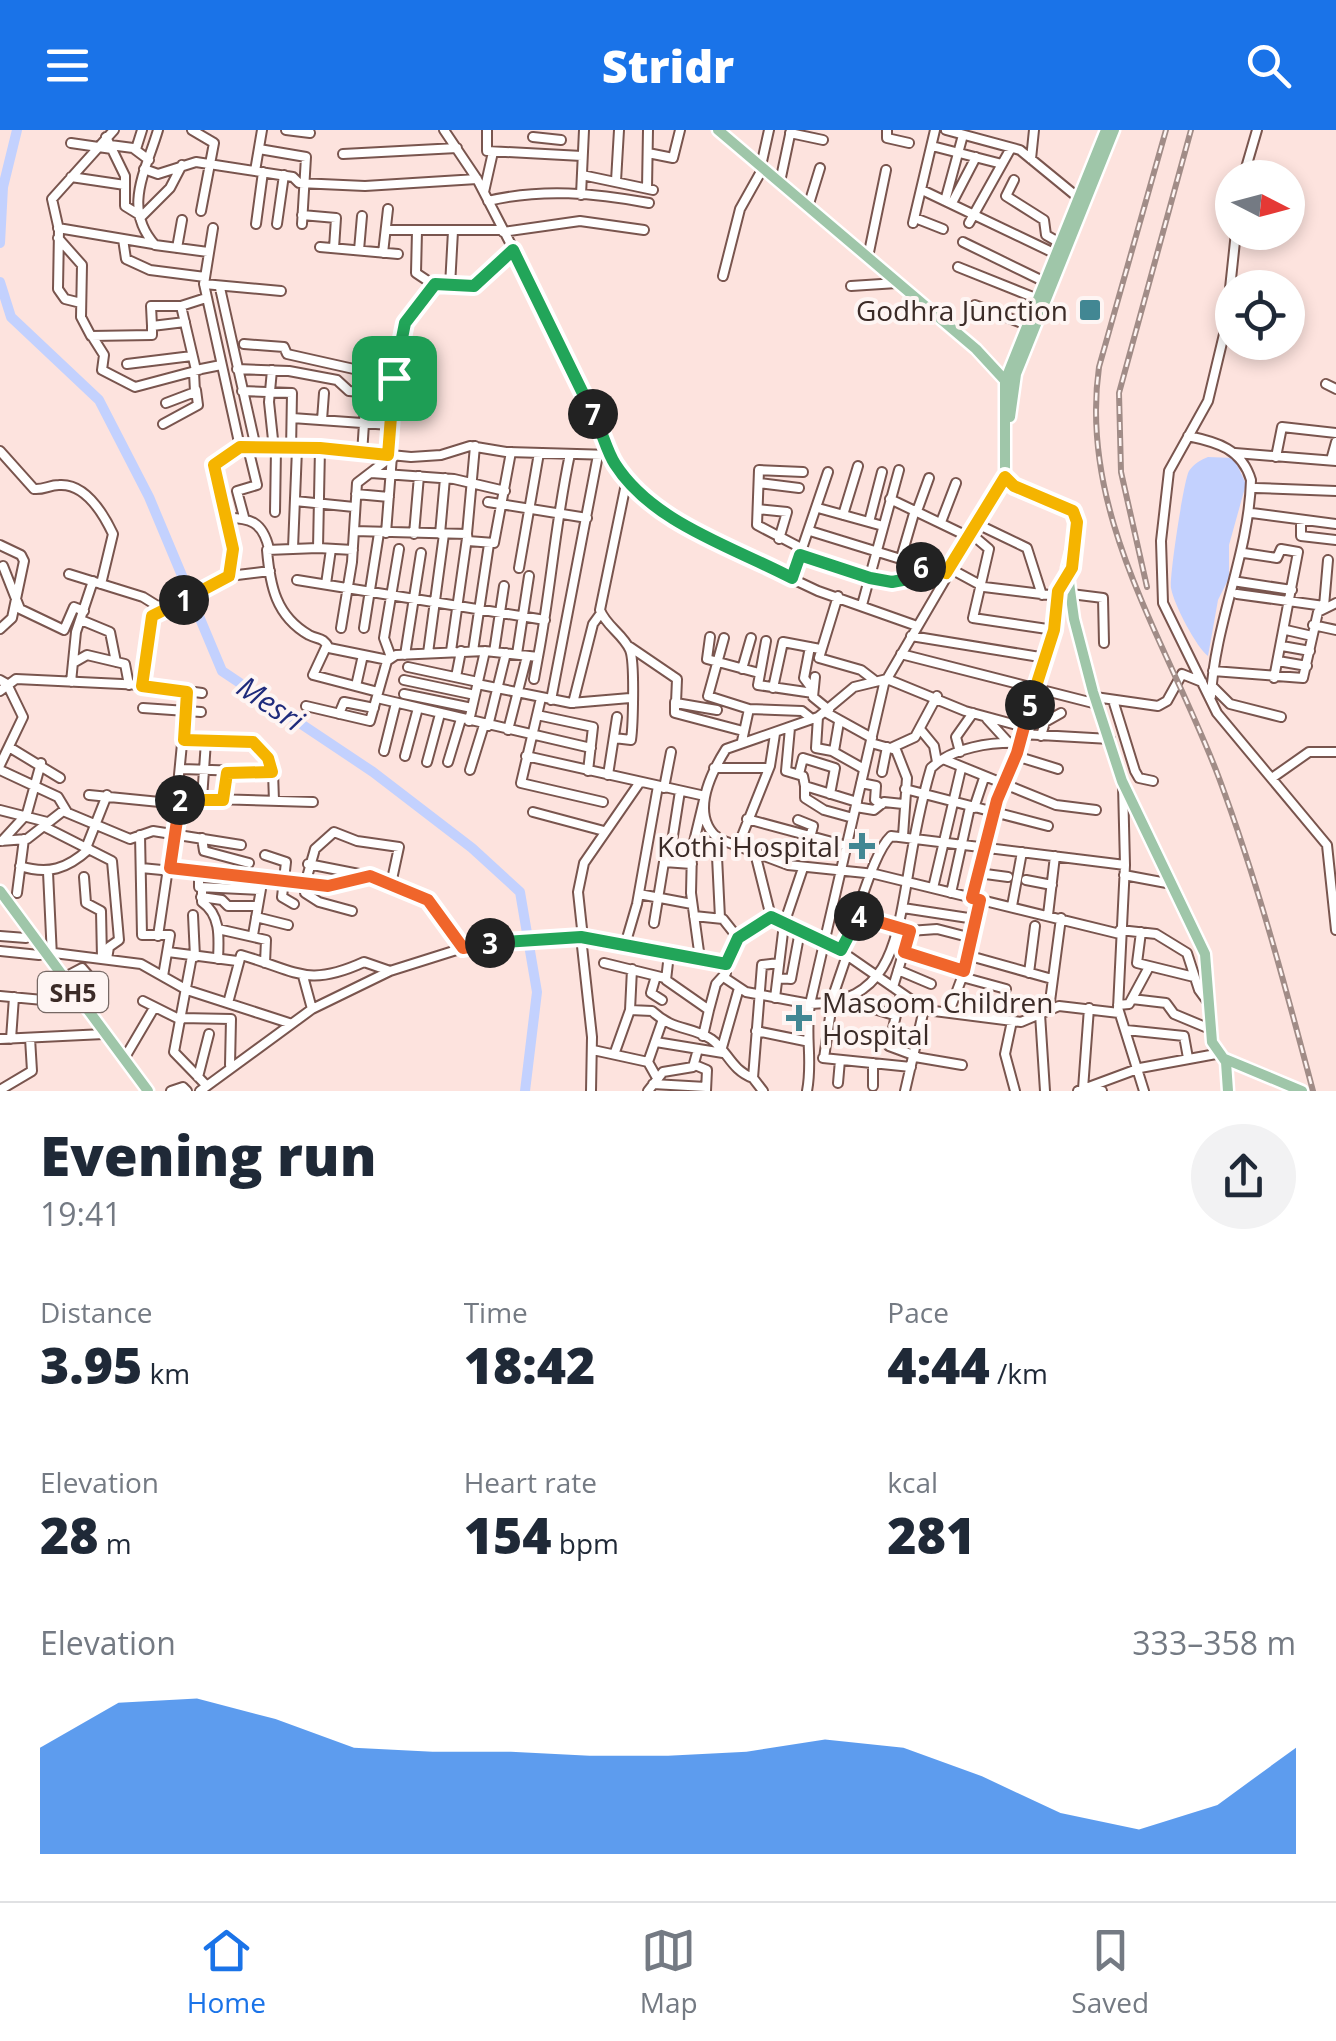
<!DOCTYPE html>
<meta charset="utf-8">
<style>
:root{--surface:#fff;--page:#f2f2f3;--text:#1f2937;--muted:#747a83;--line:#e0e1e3;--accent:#1a73e8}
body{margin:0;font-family:"Open Sans",sans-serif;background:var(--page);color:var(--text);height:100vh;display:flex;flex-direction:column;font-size:38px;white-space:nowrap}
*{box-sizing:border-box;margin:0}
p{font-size:32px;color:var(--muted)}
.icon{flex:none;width:55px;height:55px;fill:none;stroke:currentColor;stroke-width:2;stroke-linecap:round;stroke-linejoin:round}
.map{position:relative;height:961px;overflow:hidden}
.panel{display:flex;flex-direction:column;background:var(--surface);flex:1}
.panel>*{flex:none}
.needle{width:65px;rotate:96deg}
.controls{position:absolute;left:1215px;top:30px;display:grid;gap:20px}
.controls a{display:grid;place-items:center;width:90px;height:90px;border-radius:50%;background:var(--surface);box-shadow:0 5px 15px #0003;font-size:50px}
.pin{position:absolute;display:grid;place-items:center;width:85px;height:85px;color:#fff;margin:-42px;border-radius:20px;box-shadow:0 5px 15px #0006}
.km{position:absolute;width:50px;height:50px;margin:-25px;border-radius:50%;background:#222;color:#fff;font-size:28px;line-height:50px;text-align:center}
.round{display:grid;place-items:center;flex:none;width:105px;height:105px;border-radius:52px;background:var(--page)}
.summary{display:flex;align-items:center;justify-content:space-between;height:170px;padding:0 40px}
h1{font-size:55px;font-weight:800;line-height:75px}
.stats{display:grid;grid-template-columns:repeat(3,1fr);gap:15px;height:170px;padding:10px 40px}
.stats div{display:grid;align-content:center}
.stats b{font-size:50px;font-weight:800}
.stats small{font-size:28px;font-weight:400}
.stats p{font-size:28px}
.chart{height:280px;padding:20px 40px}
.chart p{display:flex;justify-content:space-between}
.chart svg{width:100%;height:180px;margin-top:10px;fill:var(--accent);opacity:.7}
header{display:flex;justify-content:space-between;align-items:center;height:130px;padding:0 40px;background:var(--accent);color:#fff;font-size:45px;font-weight:800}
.menu{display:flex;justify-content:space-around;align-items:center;height:140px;border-top:2px solid var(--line);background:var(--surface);font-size:28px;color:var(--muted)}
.menu a{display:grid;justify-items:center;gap:5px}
.menu .on{color:var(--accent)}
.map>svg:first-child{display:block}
</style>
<header><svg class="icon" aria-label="menu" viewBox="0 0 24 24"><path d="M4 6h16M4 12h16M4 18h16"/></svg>Stridr<svg class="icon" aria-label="search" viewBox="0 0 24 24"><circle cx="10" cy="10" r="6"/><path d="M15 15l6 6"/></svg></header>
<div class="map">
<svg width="1336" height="961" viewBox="0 0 1336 961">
<rect width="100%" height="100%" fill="#fde3de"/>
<path fill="#c3d1fe" d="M1208 327 1234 328 1246 354 1229 415V448L1218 470 1208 526C1197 518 1174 475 1171 458 1169 448 1184 349 1189 341 1194 334 1200 330 1208 327Z"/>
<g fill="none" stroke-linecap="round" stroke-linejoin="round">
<path stroke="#c3d1fe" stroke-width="10" d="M0 113 3 57 17 0
M0 152 11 187 99 270 149 367 222 541 373 642 472 718 520 762 537 862 525 961"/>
<defs>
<path id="minor" d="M158 0C146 41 122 78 155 115L208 122
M192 0 214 13 201 81
M286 0 310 3
M444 0 477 49 519 130 614 333 647 370 714 412 818 461 917 496
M487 0V21L582 26
M887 0V8L909 13
M946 0 1020 20 1081 70
M790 3 823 10
M106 7 125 46V76L138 84
M533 7 561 10
M71 13 112 19
M110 15 133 18 149 30
M932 16 1002 34
M136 19 142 0
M259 19 306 27 302 94
M648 23 673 28 680 0
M343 24 457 18
M1031 29 1034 0
M761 36 769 0
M144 39 158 44 196 32 293 47 299 53 365 56 477 49
M255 41 262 0
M582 45 653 60
M71 47 125 55
M1243 48 1257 0
M1014 50 1006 66 1044 90 1046 105 1060 113
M616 51 619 0
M780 52 791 0
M647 58 648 0
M922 60 1056 124
M484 62 493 22
M581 65 584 0
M488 71C542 58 595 63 649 73
M945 71 963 5
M952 73 976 27
M808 77 820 38
M302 85 336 88 334 118
M140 88 170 58 182 35
M915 88 943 99
M913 93 935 0
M969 93 1011 18
M256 94 263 42
M277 94 284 45
M58 98 153 114
M213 98 204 154 240 317
M386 100H502
M417 101 416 143 431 153 473 156 513 120
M503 102 580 91 644 100
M1236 102 1226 196 1208 271 1169 341 1161 411 1163 473 1217 583 1327 715 1336 800
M58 108 82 135 81 187 91 206 152 205V196L185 192
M123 109 126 129 150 140 205 147
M963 112 1045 152
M320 117 398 124
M177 118 182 90
M359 120 362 86
M383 123 388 79
M868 127 886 40
M958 137 1038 169
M723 146 740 79 763 38
M204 154 281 161
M450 156 453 101
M851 156 897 153
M220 158 256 318
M81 173 65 169 58 159 59 100 52 69 114 0
M975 175 1027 195
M181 176 196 240 221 235
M152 196 151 176H181L206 168
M92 206 104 225 102 240 135 257 199 240
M244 214 284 217 287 224 394 248
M127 234 192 226
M237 239 289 241 337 250 349 261 393 265
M272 240 269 272 274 319
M1326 254 1336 259
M242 261 292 263 291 320
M166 273 195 262 194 242
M292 288 390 295
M322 290 324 263
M163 294 198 275 196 260
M1188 306C1217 312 1242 319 1251 350 1249 424 1215 492 1211 566
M320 318 318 418 267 420C270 456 276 486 309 505 319 510 323 507 329 518L388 530
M0 321 34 359C44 360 49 355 59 355 85 353 103 383 113 404L101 454
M1235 323 1336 331
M362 324 366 263
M1276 327 1282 297 1336 303
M1331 330 1336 312
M371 343 454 349 505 361
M759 353 799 358
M1256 358 1336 361
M356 364 389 367
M890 369 967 406
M295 371 354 377
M488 372 587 388
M818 378 883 396
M758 379 787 382 779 409
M917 381 929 348
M275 382 276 319
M1252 383 1336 394
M843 385 858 336
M244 387 237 361 257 355 248 318
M224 388C250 387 263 392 269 419
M1301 390V406L1336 410
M869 392 882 342
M941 392 956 353
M975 393 1027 418 1042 465
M354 401 467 404 475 316
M810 401 946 443
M969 402 989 419 973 488 1054 500
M386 403 392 326
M414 404 419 346
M440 404 445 348
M467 404 468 411 494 413 511 322
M0 415 21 425 24 431 12 488 0 499
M293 418 297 319
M318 418 353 420
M803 419 757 395 759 340 803 342
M1244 423 1277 428 1281 419 1298 422 1274 548
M801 425 869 448 892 452 915 447 923 434
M901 428 915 380
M3 436 20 479 64 500 74 477 84 481
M519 438 539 323
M949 438 984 457 1058 466
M69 444 143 467 164 480
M229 446 270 441
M792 448 828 342
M297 450 545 490
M1239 452 1292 460
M326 454 331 419
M1071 464 1103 468 1104 513
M1237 464 1324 476 1328 430
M838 466 819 528 861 540 874 550
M862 475 899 340
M81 490 110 502 116 532
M1313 495 1336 500
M341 498 352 432 357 353 387 330 403 200 435 154
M364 498 379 403
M1286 500 1312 506
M911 506 1046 528
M710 507 707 529 759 543
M724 508 708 566 749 579
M766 511 758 555 813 563
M327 515 313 545 378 562
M1282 516 1310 521
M630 517 677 549 676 573 717 580
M810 517 804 548 813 560
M451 521 467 408
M473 521 489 414
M494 522 504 456
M428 523 444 404
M517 524 529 446
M901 524 1097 574
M405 525 421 423
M391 527 384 508 399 419
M1278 531 1307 536
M73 533 87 525 125 534 129 555
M408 537 478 552
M742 539 751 508
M1213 541 1303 548 1318 482 1336 473
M456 547 461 521
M815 547 813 567 829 580
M534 549 538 527
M0 550 7 554 23 587 0 635
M404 550 475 565
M71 552 76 502 93 451
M477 554 571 573 630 568
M142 555 202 563
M356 556 363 525
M1212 556 1230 574 1281 587
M773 558 783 512 820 519
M0 561 16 549 143 555 152 486 229 446 233 419 213 338 240 317 320 318 411 327 441 325 470 316 506 322 611 325
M404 564 472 578
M1095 567 1158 576 1167 571 1182 544 1202 552
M377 568 591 618
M541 568 521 653 603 672
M551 570 598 325
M1113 570 1135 641 1139 648 1153 651
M675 572V583L743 601
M573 573 593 494 601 483
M306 576 370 591 387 531 396 525 485 521 538 527C551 459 555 394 570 324
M143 578 201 582
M825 582 872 608
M339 584 344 572 374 578
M537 585 593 597 588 641
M818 587 816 618 832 621 864 639
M987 589 1008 612
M469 591 485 521
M488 596 506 523
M1024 597 965 581 887 549 854 557 818 587 726 619C711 643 689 686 719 709L788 735 875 744 1120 804
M790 598 786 641 803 646 805 656 857 672
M920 599 934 616 937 632
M508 600 527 526
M1022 604 1110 609
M1041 606 1045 592 1061 583
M614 608 631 610C633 596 635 532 630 520 623 504 606 496 600 480L627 349
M184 610 257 614 273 642 274 671
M742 611 749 579 802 581 812 589
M871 613 896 620 907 648 903 706
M9 617 60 648
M891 618 915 607 937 566
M384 621 396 573
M834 621 839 592
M960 622 956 607 973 583
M405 626 418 578
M526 626 705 666 692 720 691 763 700 829
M1016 626 1058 639
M943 629 1056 675 1096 680
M427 632 440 584
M448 632 461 589
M714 638H769
M182 639 273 642
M0 640 58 667 67 682
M470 640 484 595
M882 642 887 617
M799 644 803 628 835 638 830 664
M608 645 617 587
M1272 648 1309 622H1336
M861 653 876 656 875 670 882 674
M1123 655 1125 735 1118 878 1144 961
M805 656V668L824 680 853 688
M664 658 671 622
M905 659 1048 696
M89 665 180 674
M180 668 313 672
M202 669 206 611
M223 670 227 643
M856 677 874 680 884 672 903 674
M974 678 984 648
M0 680 47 692
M533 682 604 701
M26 687 41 633
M747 689 847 716
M798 690 813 696 810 708
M43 696 112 731 119 810 109 817 107 829
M140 705 142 805H170L163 846
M716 706 720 788
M202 708 204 721 249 733
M0 711 27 709 63 681 130 709 153 701 241 715
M2 711 24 687
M738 716 770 636 775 604
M86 718 107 665
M755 723 771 787 825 810 926 880 1021 892 1059 876 1119 883
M265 725 286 732 282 767 294 774
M669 731 680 661
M308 734 364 745
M20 736C48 745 67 739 89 719
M141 738 328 756 370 746 428 770 463 818
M170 738 187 562
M199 741V757L260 760
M48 742 52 827
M978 743 1008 747
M1124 745 1172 754
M84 747 86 773 101 781 102 828
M1026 750 1052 755
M305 754 315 719 334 702 357 711 399 717 391 754
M306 754 305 763 319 772 352 781
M202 757V772C221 785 219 808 218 829
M933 758 961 639
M17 763 24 709
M951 763 970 677
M639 764 692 774
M201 767 222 770 228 776H258
M972 768C991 685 1023 608 1047 527 1054 501 1052 467 1069 447
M1012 776 1022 722
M903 778 975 789
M193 785 195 827
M860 785 909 801 937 799 972 808
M1048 785 1055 726
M694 786 723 789 738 808
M256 787 288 795
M654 793 664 732 692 734
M218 799 266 810 265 833
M1120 800 1156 804 1187 823 1199 860 1210 875
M1141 802 1137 833 1194 847
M253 805 261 759
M0 806 26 808
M158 806 168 738
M581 807 592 907 591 961
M583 808 578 762 584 733 640 652
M625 815 637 774 658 656
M0 821 39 825
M841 821C858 790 871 725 891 706L1125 735
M168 822 237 831
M904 822 965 841
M54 823 141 834 187 860 289 893
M669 824 666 850 709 880 703 906
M192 826 174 922 206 955
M970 826 1052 849
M604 833 665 848
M726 834 738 808 771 787
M898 840 931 854
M1029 843 1035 796
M303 846 312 879
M656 846 651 863 662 870
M962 847 1006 859
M63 848 82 838 101 860
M778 848 791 849 800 801
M893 857 910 801
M901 863 889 916 916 926
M0 866 75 873
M775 868 784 794 803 738
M1132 869 1166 873 1174 884 1210 899
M844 870 894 885
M143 871 181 890
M228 873 241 825C297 841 307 858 364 832L390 841
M1118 875 1129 874 1149 837
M1089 878 1083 959 1102 961
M1049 879 1061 788
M630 880 632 839
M709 880 716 854 726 843
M949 882 970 826 980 769
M1040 884 1045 961
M181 888 231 889 230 935
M1012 891 1005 924 1015 961
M1126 900 1184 906 1188 928
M756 901 805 911
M0 909 104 904
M11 909 14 867
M656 912 723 923
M593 920 648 932 657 948
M721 921 739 858
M615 922 630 880 652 881C675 902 689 895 711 909 728 921 731 940 753 948
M915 927 962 935
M823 928 911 937
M824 928 833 866 847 825
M124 929 154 878
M648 932 662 892
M695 935 707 940 706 961
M198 947 209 904
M838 953 840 930
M653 954 706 957
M873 956V933
M0 960 32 941 30 908
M171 961 183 957 187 961
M200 961 312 879 390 841 463 818 581 807 726 834 725 848 746 862 810 874 884 554 1005 347
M648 961 663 942 693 937 698 919
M763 961 753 948 762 835 779 833
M807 961C813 930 805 908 810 874 888 873 896 814 907 751 913 713 920 675 931 638 953 617 991 612 1020 613
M905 961 924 879
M1078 961 1140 938 1216 924"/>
<path id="major" d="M718 0 976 219 1012 258
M1010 287 1016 244 1114 0
M1076 402 1067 438 1074 489 1093 562 1122 651 1205 824 1212 912 1226 932 1228 961
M1076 408 1073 381 1014 356 1005 347V251L1106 0
M0 761 148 961
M1225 929 1302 961"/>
</defs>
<use href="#minor" stroke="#79554e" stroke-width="12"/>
<use href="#major" stroke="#fff" stroke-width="15"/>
<use href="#minor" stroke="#fff" stroke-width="8"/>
<use href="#major" stroke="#9fc6a9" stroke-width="10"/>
<defs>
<path id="rail" d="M1166 0 1099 237C1078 385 1169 515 1219 648 1257 750 1285 855 1313 961
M1147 457 1121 342 1119 263 1191 0"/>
</defs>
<use href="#rail" stroke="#a18c87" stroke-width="6"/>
<use href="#rail" stroke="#fef5f3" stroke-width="2.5" stroke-dasharray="8" stroke-linecap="butt"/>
</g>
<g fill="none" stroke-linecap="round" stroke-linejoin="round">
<defs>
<path id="split-1" d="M184 470 229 446 233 419 214 335 240 317 320 318 388 325 394 248"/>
<path id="split-2" d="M180 670H223L227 643 272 642 268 628 253 612 184 610 187 562 142 556 152 486 184 470"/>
<path id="split-3" d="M180 670 170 738 328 756 370 746 428 770 463 818 490 813"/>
<path id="split-4" d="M490 813 581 807 726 834 738 808 771 787 841 820 859 786"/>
<path id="split-5" d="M859 786 910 801 904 822 964 841 980 770 972 768 997 670 1017 623 1030 575"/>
<path id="split-6" d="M921 437 926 434 946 443 1005 347 1014 356 1073 381 1077 392 1072 438 1058 461 1054 500 1030 575"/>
<path id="split-7" d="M593 284C602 300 606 320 615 334 652 392 730 416 788 446L792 448 800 425 870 448 892 452 913 448 921 437"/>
<path id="split-8" d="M394 248 405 193 435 154 474 156 513 120 593 284"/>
</defs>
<use href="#split-1" stroke="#fff" stroke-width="20"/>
<use href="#split-2" stroke="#fff" stroke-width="20"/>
<use href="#split-3" stroke="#fff" stroke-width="20"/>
<use href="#split-4" stroke="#fff" stroke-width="20"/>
<use href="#split-5" stroke="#fff" stroke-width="20"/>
<use href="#split-6" stroke="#fff" stroke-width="20"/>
<use href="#split-7" stroke="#fff" stroke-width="20"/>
<use href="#split-8" stroke="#fff" stroke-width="20"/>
<use href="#split-1" stroke="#f5b400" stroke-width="12"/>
<use href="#split-2" stroke="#f5b400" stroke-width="12"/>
<use href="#split-3" stroke="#f0652b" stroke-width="12"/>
<use href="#split-4" stroke="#22a559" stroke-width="12"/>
<use href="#split-5" stroke="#f0652b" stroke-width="12"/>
<use href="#split-6" stroke="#f5b400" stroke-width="12"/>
<use href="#split-7" stroke="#22a559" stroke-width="12"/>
<use href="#split-8" stroke="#22a559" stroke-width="12"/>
</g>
<g fill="#428793" stroke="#fef5f3" stroke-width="4">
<rect x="1078" y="168" width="24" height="24" rx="5"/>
<path d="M857 701h10v10h10v10h-10v10h-10v-10h-10v-10h10z"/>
<path d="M794 873h10v10h10v10h-10v10h-10v-10h-10v-10h10z"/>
</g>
<g text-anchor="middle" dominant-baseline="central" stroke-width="8" stroke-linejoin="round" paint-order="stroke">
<rect fill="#fef5f3" stroke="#766864" stroke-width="2.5" x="38" y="842" width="70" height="40" rx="8"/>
<g font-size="25" font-weight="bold" fill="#3b2b27">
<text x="73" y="862">SH5</text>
</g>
<g font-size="28" fill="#3b2b27" stroke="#fef5f3" text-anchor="end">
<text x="1068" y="180">Godhra Junction</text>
<text x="840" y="716">Kothi Hospital</text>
<text x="822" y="872" text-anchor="start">Masoom Children<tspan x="822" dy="32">Hospital</tspan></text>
</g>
<g font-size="30" font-style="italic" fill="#1f2b7c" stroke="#fef5f3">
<text transform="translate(271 573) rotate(34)">Mesri</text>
</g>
</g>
</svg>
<div class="controls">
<a><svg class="needle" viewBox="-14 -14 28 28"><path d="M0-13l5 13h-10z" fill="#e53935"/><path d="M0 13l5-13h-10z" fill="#747a83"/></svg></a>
<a><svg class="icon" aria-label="locate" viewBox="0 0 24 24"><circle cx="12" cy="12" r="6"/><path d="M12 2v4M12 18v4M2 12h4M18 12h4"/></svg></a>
</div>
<div class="pin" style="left:394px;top:248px;background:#1e9e55"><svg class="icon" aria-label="arrive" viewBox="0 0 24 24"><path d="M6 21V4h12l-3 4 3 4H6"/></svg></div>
<b class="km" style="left:184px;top:470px">1</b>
<b class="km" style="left:180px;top:670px">2</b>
<b class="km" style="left:490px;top:813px">3</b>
<b class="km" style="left:859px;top:786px">4</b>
<b class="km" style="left:1030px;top:575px">5</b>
<b class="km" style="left:921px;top:437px">6</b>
<b class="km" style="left:593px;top:284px">7</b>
</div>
<section class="panel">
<div class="summary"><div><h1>Evening run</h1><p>19:41</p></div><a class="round"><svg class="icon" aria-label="share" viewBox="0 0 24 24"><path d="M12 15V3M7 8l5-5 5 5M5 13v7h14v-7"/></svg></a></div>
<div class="stats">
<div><p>Distance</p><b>3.95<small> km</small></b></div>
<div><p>Time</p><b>18:42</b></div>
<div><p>Pace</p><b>4:44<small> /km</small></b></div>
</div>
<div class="stats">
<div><p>Elevation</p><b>28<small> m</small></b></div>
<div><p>Heart rate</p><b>154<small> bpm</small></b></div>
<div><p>kcal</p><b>281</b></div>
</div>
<div class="chart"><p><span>Elevation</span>333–358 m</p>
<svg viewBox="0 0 160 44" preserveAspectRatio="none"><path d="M0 44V18L10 7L20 6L30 11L40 18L50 19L60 19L70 20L80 20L90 19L100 16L110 18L120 25L130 34L140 38L150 32L160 18V44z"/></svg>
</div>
</section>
<nav class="menu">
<a class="on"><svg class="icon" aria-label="home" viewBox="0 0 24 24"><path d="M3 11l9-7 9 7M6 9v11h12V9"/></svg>Home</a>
<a><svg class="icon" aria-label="map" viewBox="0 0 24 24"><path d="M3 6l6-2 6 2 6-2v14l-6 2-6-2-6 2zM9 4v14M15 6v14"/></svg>Map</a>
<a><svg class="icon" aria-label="saved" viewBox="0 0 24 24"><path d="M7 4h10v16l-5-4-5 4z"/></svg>Saved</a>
</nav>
